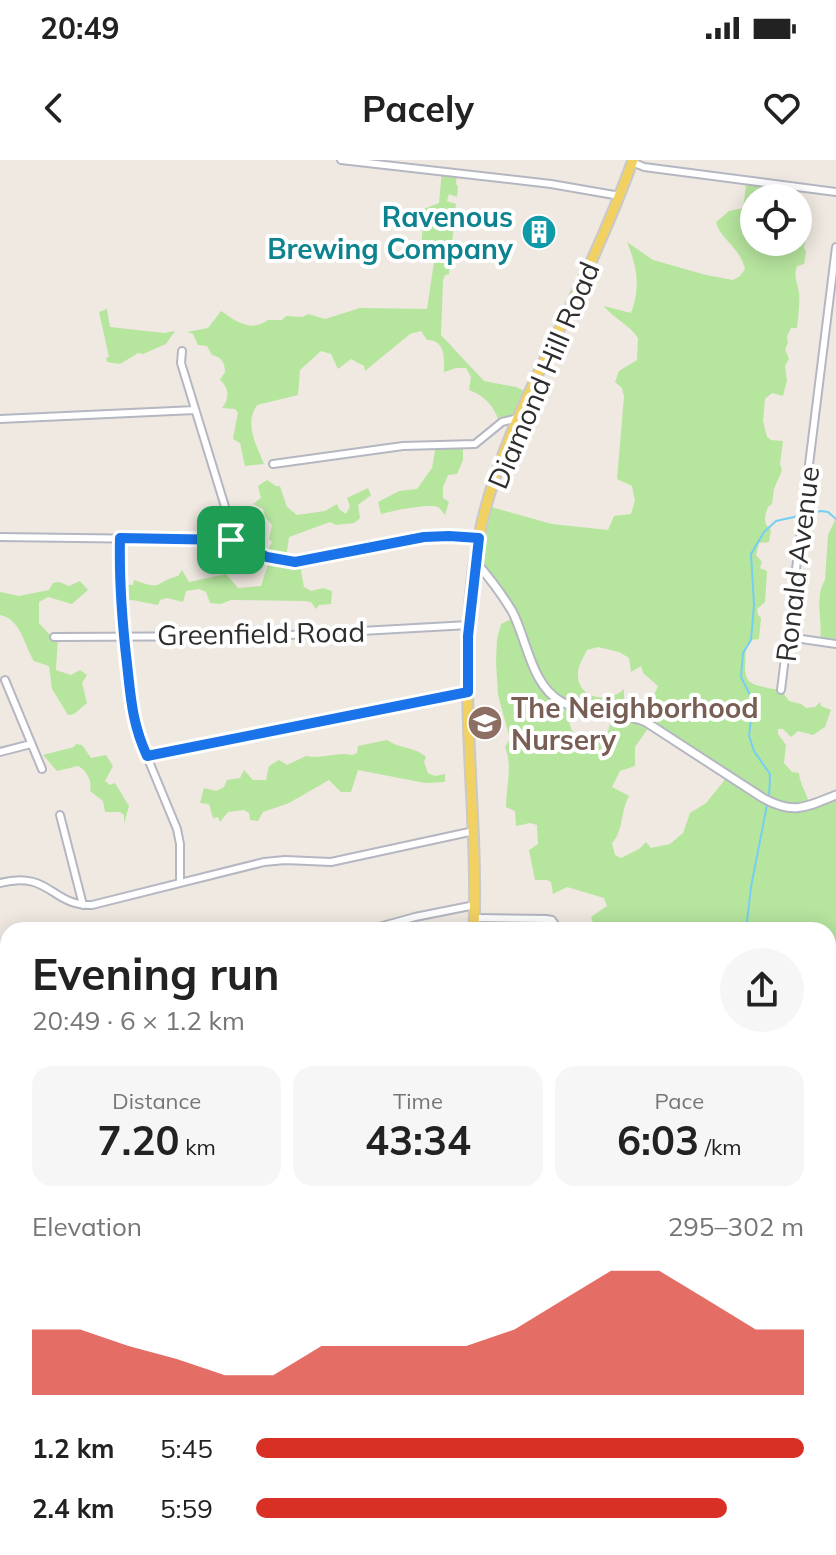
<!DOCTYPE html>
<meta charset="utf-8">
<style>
:root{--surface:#fff;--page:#f6f6f6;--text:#222;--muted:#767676;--accent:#d93025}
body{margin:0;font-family:Mulish,sans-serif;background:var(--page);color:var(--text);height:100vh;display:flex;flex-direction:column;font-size:30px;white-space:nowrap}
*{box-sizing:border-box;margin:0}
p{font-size:26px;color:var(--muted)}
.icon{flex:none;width:44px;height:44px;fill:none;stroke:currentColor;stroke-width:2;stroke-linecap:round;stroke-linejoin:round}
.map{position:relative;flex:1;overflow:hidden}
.sheet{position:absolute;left:0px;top:762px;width:836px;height:634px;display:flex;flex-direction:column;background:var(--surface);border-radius:24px 24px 0 0;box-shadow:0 4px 20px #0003}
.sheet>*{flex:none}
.controls{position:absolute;left:740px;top:24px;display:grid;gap:16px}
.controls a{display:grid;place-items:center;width:72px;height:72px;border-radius:50%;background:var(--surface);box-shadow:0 4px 20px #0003;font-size:40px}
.pin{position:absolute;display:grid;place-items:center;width:68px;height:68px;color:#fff;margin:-34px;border-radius:16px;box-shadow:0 4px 12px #0006}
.round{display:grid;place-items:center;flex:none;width:84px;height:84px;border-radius:42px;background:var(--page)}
.summary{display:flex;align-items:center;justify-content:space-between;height:136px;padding:0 32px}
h1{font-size:44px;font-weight:700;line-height:60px}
.metrics{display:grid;grid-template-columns:repeat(3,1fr);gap:12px;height:136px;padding:8px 32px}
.metrics div{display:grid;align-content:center;border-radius:20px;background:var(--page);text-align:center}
.metrics b{font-size:40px;font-weight:700}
.metrics small{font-size:22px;font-weight:400}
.metrics p{font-size:22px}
.chart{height:224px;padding:16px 32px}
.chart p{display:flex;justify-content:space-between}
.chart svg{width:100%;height:144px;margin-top:8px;fill:var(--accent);opacity:.7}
ul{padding:0 32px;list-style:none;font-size:26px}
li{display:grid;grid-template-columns:128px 96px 1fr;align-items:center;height:60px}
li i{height:20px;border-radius:10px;background:var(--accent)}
.status{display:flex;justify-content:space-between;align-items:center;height:56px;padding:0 40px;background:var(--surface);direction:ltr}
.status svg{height:22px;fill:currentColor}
header{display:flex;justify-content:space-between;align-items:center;height:104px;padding:0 32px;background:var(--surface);font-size:36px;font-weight:700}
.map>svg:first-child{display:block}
</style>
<div class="status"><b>20:49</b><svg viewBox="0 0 49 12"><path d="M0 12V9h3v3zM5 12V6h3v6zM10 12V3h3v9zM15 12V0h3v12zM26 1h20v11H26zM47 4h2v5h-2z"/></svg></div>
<header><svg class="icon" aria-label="back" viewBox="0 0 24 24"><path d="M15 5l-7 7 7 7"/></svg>Pacely<svg class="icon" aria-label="heart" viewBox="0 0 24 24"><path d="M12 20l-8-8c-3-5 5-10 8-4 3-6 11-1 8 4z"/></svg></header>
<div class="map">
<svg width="836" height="1395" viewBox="0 0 836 1395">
<rect width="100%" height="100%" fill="#efe9e1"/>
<path fill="#b6e59e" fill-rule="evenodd" d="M442 10 457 11 456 24 458 26 457 37 449 34 447 41 456 44 449 114 445 115 443 120 441 175 484 221 516 227 529 233 517 260 499 262C495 247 484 235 469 230L471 217 466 208H456L444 212C444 199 446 180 427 180L421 171 410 174 365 211 364 206 351 199 338 209 331 194 321 191 300 210 298 235 257 245C244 264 256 284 264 304L245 306 240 283 233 279 238 252 235 249 222 248C229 240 230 228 220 220L225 212C225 202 221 197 212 195L207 186 198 185 193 174 187 172 208 168 221 151C236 161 250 173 268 160H282L286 156 303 157 308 154 325 159 360 148 427 149 434 102 430 94 421 91 424 49 439 43Z
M747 19 799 26 798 38H754V82H798V39L804 55 812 58 804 87 806 92 804 104 797 106C793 117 798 123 799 133 800 140 798 161 797 168H791L787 176 788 183 785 189 789 199 785 206 787 220 783 236 772 233 765 239 763 261 767 277 771 280 783 281 780 304 782 310 774 329 772 344 768 347C765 356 762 363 771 370L769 382 759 383 756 395 762 402 760 408 767 411 765 442 757 449 758 455 761 458 759 479 751 480 746 486C744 523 742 524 781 530L789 541 801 544 806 548 815 547 820 542 821 546 831 550 825 567 813 575 798 571 791 577 783 569H778V574L786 585 784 603 792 612 799 613C800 624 806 632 809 643L836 635V1395H766L767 1388H828V770H596L591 757 607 746 604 738 567 727 553 734 551 722 547 720H535L529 690 538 684 537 665 530 663 516 666 515 651 506 647C506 626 513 608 505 587L510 579 498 535 496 503 497 479 501 464 514 458 480 395 488 346 552 364 608 370 614 356 631 354 635 341 632 326 617 319 624 237 622 228 615 222 619 211 637 200 638 178C629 164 614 159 604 146L631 153C641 127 637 107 627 82L653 100 706 115 733 120 740 116 745 109C739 85 721 81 716 62L729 51 743 48ZM598 487 619 492 629 498 631 512 641 506 643 513 658 526 643 559 624 554V529C610 543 579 540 578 516 577 507 583 498 587 490ZM574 546 609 552C611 567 610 573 598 583L581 582C569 569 566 562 574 546ZM651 564 728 616 706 643 690 653 683 673 670 684 651 688 646 682 639 689 621 698 615 695 612 683C624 670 620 652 629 636L612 627 620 611 635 606V587Z
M107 149 110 167 164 173 175 171 166 184 143 194 138 193 120 204 107 202 106 198 109 197 99 152Z
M463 283V300L457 314 448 315 443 327V338L449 342 445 355C444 354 441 349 438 347 430 343 391 351 381 354L378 342 399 331 417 329 432 308 436 284Z
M267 320 276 326H280L287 347 297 355 325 351 337 344 339 349 346 354 350 346 347 338 368 328 371 335 358 345 360 358 354 363 336 365 330 362 289 377 286 399 299 400 304 427 311 431 323 428 332 431 331 444 319 445 316 449 311 442 303 441 231 440 221 444 210 443 206 432 199 429 186 431 183 442 167 438 160 440 158 445 132 440 120 442V424L133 425 134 420C165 431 152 423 178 416L182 410 189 422 226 414 238 428 261 426 270 398 266 394 272 382 269 379 272 365 265 357 263 349 253 344 261 338 258 326Z
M836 358V483L820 480C823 460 814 439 825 420L828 375Z
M80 421 88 430 72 444 48 437 39 442V463L49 474 58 476 56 510 71 515 80 510 87 515 82 523 87 543 74 554 68 555 52 529 49 506 34 501C24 485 21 459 0 455V432L19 436 49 430 53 423 59 422 69 426Z
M387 580C399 589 414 586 426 597L424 602 428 613 435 616 445 614V622L425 623 358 610 351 632H341L329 620 289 643 263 652 258 661 250 660 249 653 244 650 228 652 220 662 218 657 213 658 209 644 200 643 204 628 216 631 224 627 227 620 240 618 244 610 253 620H266L269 606 279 600 287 605 306 596C322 600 336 591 352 595L357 593 358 586Z
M76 584 82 585 91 598 106 595 113 606 105 621 110 625 115 623 129 646 124 664V655L120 652H105L103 641 90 631C93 621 86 610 78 606L57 611 43 595 74 587Z"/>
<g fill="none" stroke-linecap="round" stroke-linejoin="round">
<path stroke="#75cff0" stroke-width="2" d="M769 639 770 614 754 591 749 576 753 541 741 517 743 493 751 480 754 445 751 394 764 372 776 361 821 351 828 352 836 359
M746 770 751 727 767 645
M828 1051 836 1068"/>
<defs>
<path id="minor" d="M341 0 551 24 620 36
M632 2 644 7 836 32
M182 191 181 203 230 363 231 380
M0 259 195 250
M273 304 403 286 475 284 502 262 518 258
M0 377 231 380 267 397 285 402 424 377 449 376 479 378
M120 378 121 467 128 531 136 570 177 669 180 684V723
M54 477 271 476 469 465
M788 477 836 484
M5 520 42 609
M781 530 836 87
M0 592 31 584
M147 596 468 532
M60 655 83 745
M0 723C50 710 51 746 92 745L264 702 285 700 331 702 474 671
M475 758 546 759 552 760 559 770
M368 770 415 757 475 745
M0 800 8 815
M0 966 8 964
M651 1388 652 1395
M514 1395 525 1388
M734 1395 735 1388"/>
<path id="tertiary" d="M475 401C489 417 501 433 512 451 527 479 531 526 562 542 589 556 619 550 646 562L763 638C794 655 806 647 836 635
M380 1395 384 1388"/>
<path id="primary" d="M474 770C479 639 453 506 479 376 494 301 530 230 563 162 589 108 613 55 633 0
M447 1388 451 1395"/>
</defs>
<use href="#minor" stroke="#b4b7c1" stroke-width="10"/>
<use href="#tertiary" stroke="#b4b7c1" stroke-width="11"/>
<use href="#primary" stroke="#c9c9c9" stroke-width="13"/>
<use href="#minor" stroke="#fff" stroke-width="6"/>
<use href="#tertiary" stroke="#fff" stroke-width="7"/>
<use href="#primary" stroke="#f2d163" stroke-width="9"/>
</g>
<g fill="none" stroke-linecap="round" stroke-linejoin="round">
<defs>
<path id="route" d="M449 376 479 378 468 476V532L147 596C132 563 131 539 127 504 122 461 119 421 120 378L231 380 267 397 295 402 424 377Z"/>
</defs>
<use href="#route" stroke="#fff" stroke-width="16"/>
<use href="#route" stroke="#1a73e8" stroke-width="10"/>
</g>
<defs>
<symbol id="building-disc" viewBox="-11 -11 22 22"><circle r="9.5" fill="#0f9aa8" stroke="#fff"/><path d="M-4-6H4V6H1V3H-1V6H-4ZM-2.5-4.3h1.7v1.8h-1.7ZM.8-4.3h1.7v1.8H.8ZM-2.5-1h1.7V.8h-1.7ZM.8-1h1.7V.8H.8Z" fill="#fff"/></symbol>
<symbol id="school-disc" viewBox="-11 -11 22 22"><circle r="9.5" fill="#8d6e63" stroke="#fff"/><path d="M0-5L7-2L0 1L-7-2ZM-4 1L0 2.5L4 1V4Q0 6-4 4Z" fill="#fff"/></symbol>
</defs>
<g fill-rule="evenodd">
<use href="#building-disc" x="519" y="52" width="40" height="40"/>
<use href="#school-disc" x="465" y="543" width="40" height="40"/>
</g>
<g text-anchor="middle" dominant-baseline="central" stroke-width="8" stroke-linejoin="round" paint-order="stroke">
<g font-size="28" font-weight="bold" fill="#0d838f" stroke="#fff" text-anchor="end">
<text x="513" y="56">Ravenous<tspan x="513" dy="32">Brewing Company</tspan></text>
</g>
<g font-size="28" fill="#2e2e2e" stroke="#fff">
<text transform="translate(543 215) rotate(-67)">Diamond Hill Road</text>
<text transform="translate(797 404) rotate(-83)">Ronald Avenue</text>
<text transform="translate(261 473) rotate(-1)">Greenfield Road</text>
</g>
<g font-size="28" font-weight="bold" fill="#785e54" stroke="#fff" text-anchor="start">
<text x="511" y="547">The Neighborhood<tspan x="511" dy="32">Nursery</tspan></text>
</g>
</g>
</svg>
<div class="controls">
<a><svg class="icon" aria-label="locate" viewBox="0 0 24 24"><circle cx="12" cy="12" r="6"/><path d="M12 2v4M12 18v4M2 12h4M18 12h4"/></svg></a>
</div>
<div class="pin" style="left:231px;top:380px;background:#1e9e55"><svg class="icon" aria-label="arrive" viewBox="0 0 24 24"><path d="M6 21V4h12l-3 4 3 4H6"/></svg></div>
<section class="sheet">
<div class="summary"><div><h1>Evening run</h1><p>20:49 · 6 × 1.2 km</p></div><a class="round"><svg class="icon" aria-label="share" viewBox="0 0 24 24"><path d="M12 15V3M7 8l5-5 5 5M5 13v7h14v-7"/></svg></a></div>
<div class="metrics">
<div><p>Distance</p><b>7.20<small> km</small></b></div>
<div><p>Time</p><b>43:34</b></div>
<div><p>Pace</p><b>6:03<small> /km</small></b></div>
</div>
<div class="chart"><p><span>Elevation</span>295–302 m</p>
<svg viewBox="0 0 160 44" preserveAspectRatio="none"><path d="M0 44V24L10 24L20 29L30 33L40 38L50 38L60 29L70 29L80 29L90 29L100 24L110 15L120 6L130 6L140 15L150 24L160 24V44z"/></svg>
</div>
<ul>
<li><b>1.2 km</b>5:45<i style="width:100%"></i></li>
<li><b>2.4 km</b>5:59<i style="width:86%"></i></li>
</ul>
</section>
</div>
